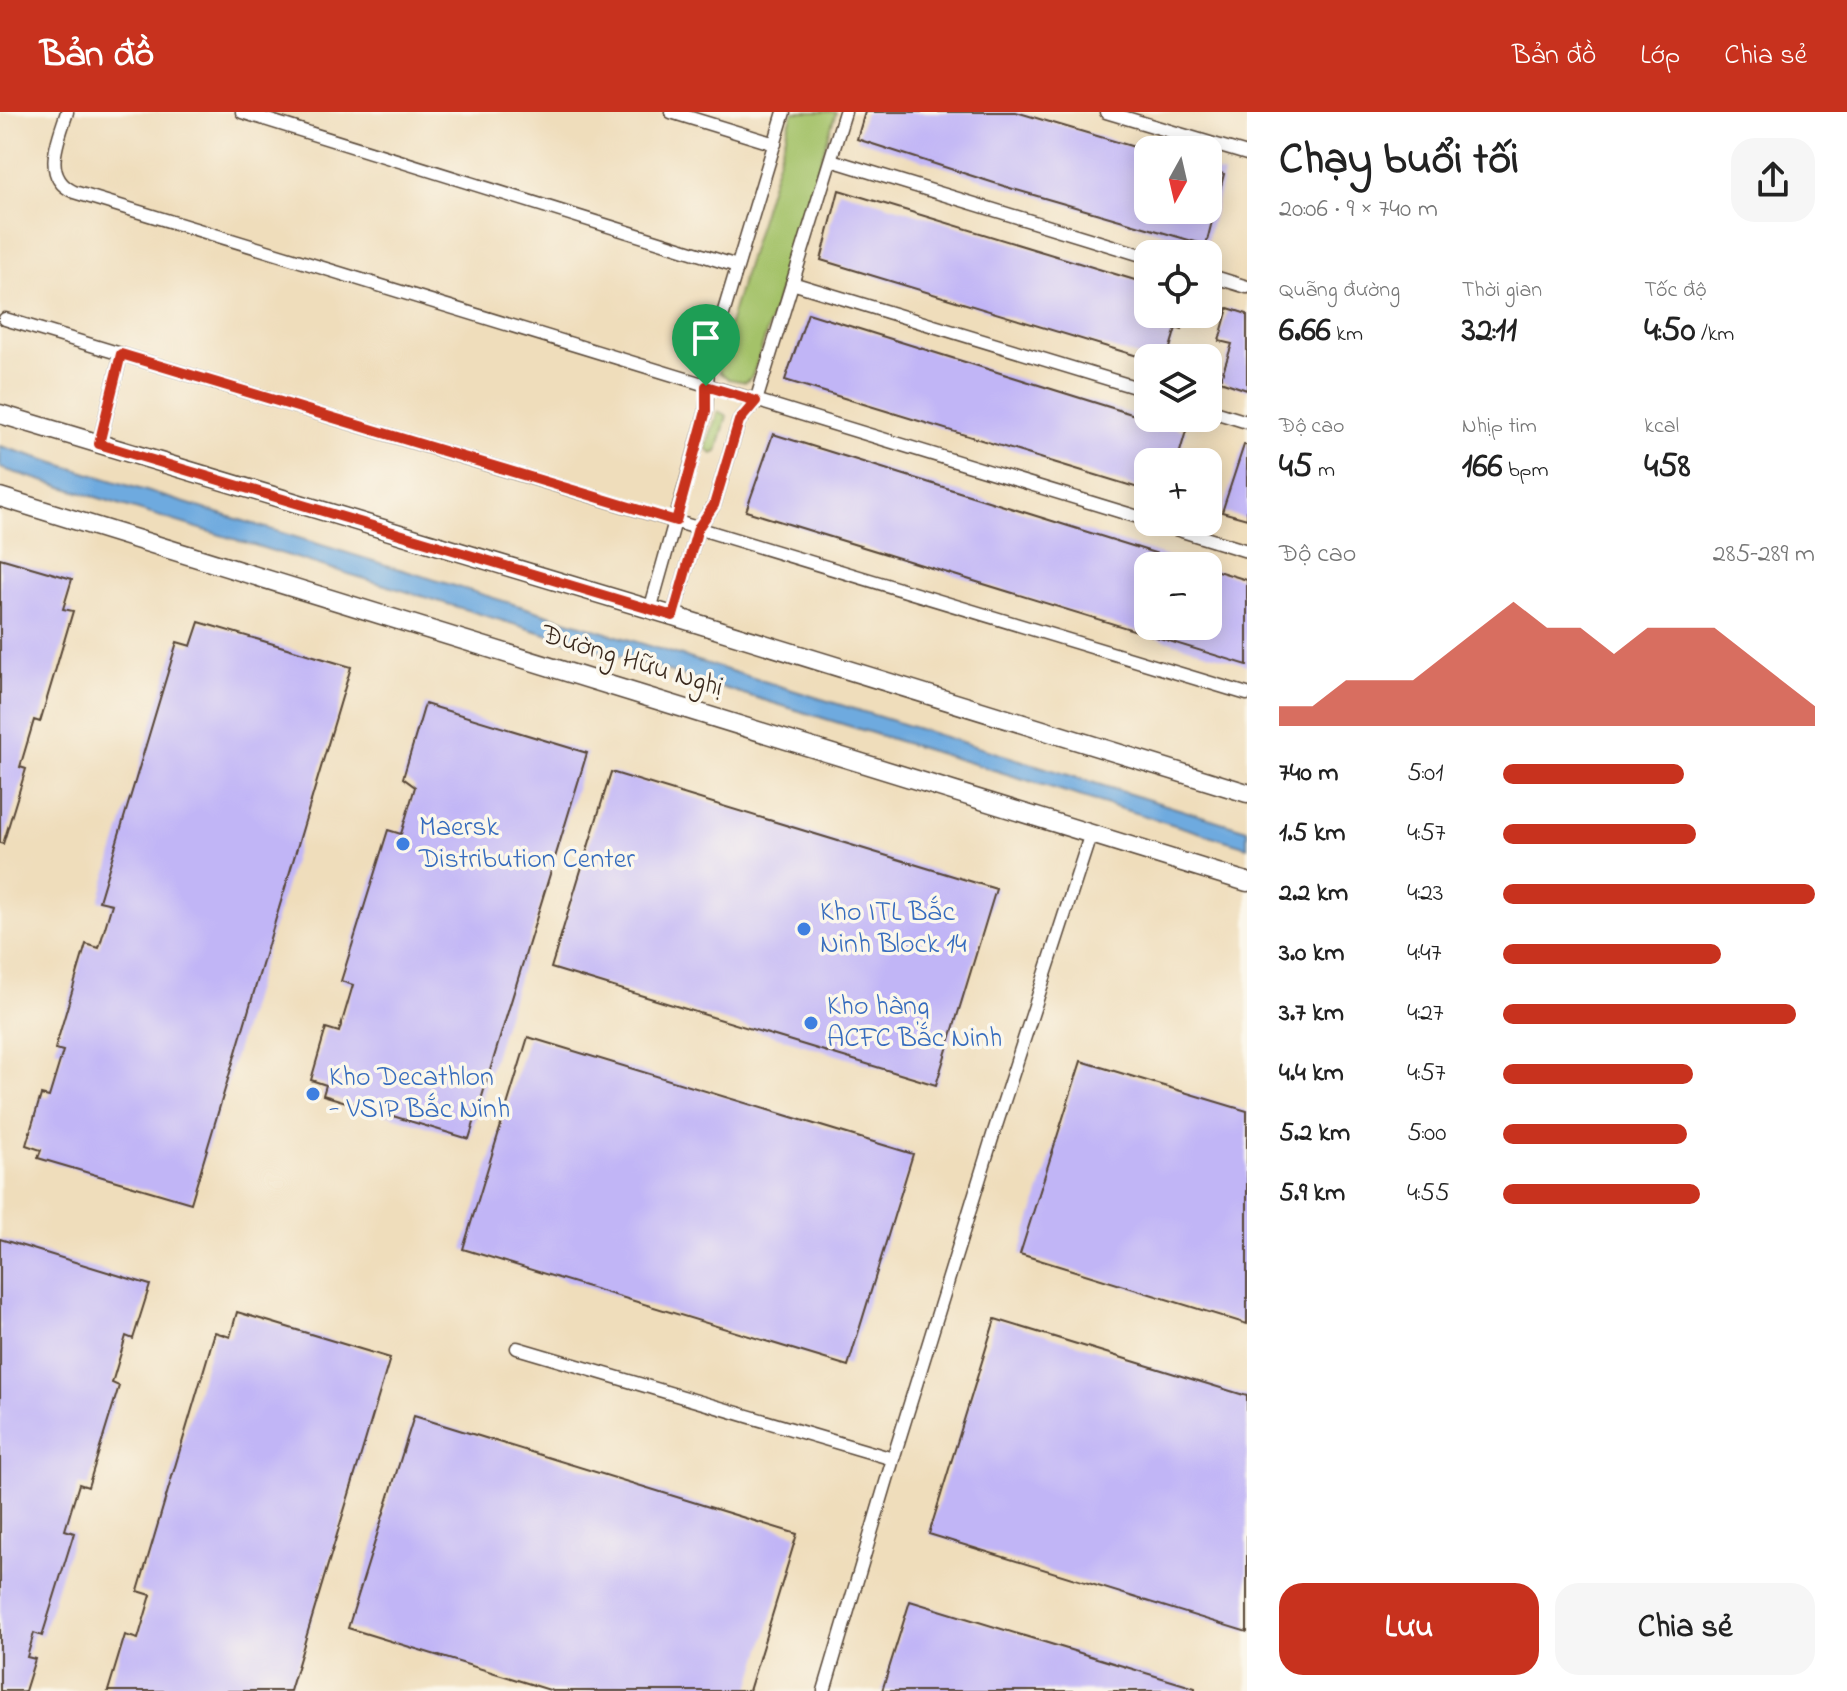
<!DOCTYPE html>
<html lang="vi">
<meta charset="utf-8">
<style>
:root{--surface:#fff;--page:#f6f6f6;--text:#222;--muted:#767676;--accent:#c8321e}
body{margin:0;font-family:"Indie Flower",sans-serif;background:var(--page);color:var(--text);height:100vh;display:flex;flex-direction:column;font-size:30px;white-space:nowrap}
*{box-sizing:border-box;margin:0}
p{font-size:26px;color:var(--muted)}
.icon{flex:none;width:44px;height:44px;fill:none;stroke:currentColor;stroke-width:2;stroke-linecap:round;stroke-linejoin:round}
.map{position:relative;flex:1;overflow:hidden}
.panel{display:flex;flex-direction:column;background:var(--surface);width:600px}
.panel>*{flex:none}
.needle{width:52px;rotate:188deg}
.buttons{position:absolute;left:1134px;top:24px;display:grid;gap:16px}
.buttons a{display:grid;place-items:center;width:88px;height:88px;border-radius:16px;background:var(--surface);box-shadow:0 4px 20px #0003;font-size:40px}
.pin{position:absolute;display:grid;place-items:center;width:68px;height:68px;color:#fff;margin:-82px -34px;border-radius:50% 50% 50% 0;rotate:-45deg;box-shadow:0 0 8px #0007}
.pin .icon{rotate:45deg}
.round{display:grid;place-items:center;flex:none;width:84px;height:84px;border-radius:24px;background:var(--page)}
.head{display:flex;align-items:center;justify-content:space-between;height:136px;padding:0 32px}
h1{font-size:44px;font-weight:700;line-height:60px}
.stats{display:grid;grid-template-columns:repeat(3,1fr);gap:12px;height:136px;padding:8px 32px}
.stats div{display:grid;align-content:center}
.stats b{font-size:34px;font-weight:700}
.stats small{font-size:22px;font-weight:400}
.stats p{font-size:22px}
.chart{height:224px;padding:16px 32px}
.chart p{display:flex;justify-content:space-between}
.chart svg{width:100%;height:144px;margin-top:8px;fill:var(--accent);opacity:.7}
.action{display:flex;gap:16px;margin-top:auto;padding:16px 32px}
.action a{flex:1;height:92px;border-radius:24px;background:var(--accent);color:#fff;font-size:32px;font-weight:700;line-height:92px;text-align:center}
.action a+a{background:var(--page);color:var(--text)}
ul{padding:0 32px;list-style:none;font-size:26px}
li{display:grid;grid-template-columns:128px 96px 1fr;align-items:center;height:60px}
li i{height:20px;border-radius:10px;background:var(--accent)}
header{display:flex;align-items:center;gap:48px;box-sizing:border-box;height:112px;padding:0 40px;background:var(--accent);color:#fff}
header strong{font-size:38px}
nav{display:flex;gap:44px;margin-inline-start:auto;font-size:28px}
main{display:flex;flex:1;min-height:0}
.map>svg:first-child{display:block}
</style>
<header>
<strong>Bản đồ</strong>
<nav><a>Bản đồ</a><a>Lớp</a><a>Chia sẻ</a></nav>
</header>
<main>
<div class="map">
<svg width="1247" height="1579" viewBox="0 0 1247 1579">
<rect width="100%" height="100%" fill="#fbf7ec"/>
<filter id="ink" filterUnits="userSpaceOnUse"><feTurbulence type="fractalNoise" baseFrequency=".0125" numOctaves="2"/><feDisplacementMap in="SourceGraphic" scale="16" xChannelSelector="R" yChannelSelector="G"/><feConvolveMatrix kernelMatrix="1 2 1 2 8 2 1 2 1" color-interpolation-filters="sRGB"/></filter>
<filter id="wash" filterUnits="userSpaceOnUse"><feTurbulence type="fractalNoise" baseFrequency=".006" numOctaves="4" result="noise"/><feDisplacementMap in="SourceGraphic" scale="32" xChannelSelector="R" yChannelSelector="G"/><feGaussianBlur stdDeviation="1.8" result="paint"/><feColorMatrix in="noise" values="0 0 0 0 0 0 0 0 0 0 0 0 0 0 0 0 0 1.4 0 .05"/><feComposite in="paint" operator="in"/></filter>
<g filter="url(#wash)">
<rect width="100%" height="100%" fill="#efddbb"/>
<path fill="#a4c269" stroke="#707644" stroke-width="2" d="M793 0H836L756 254 752 264 746 270 729 267 719 260 720 242Z
M718 299 727 304 717 340 712 342 706 336Z"/>
<path fill="#6eaadf" stroke="#546a7e" stroke-width="2" d="M0 334 1247 718V735L0 356Z"/>
<g id="blocks">
<path fill="#c1b5f6" d="M865 0H1016L1148 39V98H1208V58L1224 62 1206 133 1013 77 857 27Z
M839 78 1148 172 1142 202H1186L1182 218 1176 216 1167 246H1144L821 148Z
M1228 196 1247 202V278L1220 269 1232 232 1219 229Z
M808 201 1186 319 1177 350H1148V379L785 268Z
M773 322 1187 451V454H1148V514H1208V456L1247 468V553L746 399Z
M1244 333H1247V407L1222 400Z
M0 446 72 467 63 497 73 499 40 610 34 608 20 655 26 657 3 732 0 731Z
M199 510 351 555 191 1091 38 1046 41 1038 26 1033 41 983 49 985 63 939 55 937 86 832 99 836 112 792 99 789 177 530 191 534Z
M425 592 587 641 469 1027 323 983 326 973 311 968 326 916 339 920 353 873 341 869 388 718 401 722 415 675 403 666Z
M611 660 996 777 936 973 551 856Z
M528 925 913 1042 848 1254 463 1137Z
M1081 949 1247 999V1212L1020 1142Z
M0 1127 150 1173 133 1227 126 1224 112 1271 119 1274 88 1375 79 1372 65 1418 74 1421 42 1524 34 1521 27 1545 35 1547 25 1579H0Z
M237 1200 390 1246 290 1579H108L125 1523 138 1527 151 1483 138 1479 215 1220 230 1225Z
M995 1207 1247 1284V1520L929 1422Z
M414 1304 797 1422 749 1579H553L348 1516Z
M910 1489 1195 1576V1579H882Z"/>
</g>
</g>
<g filter="url(#ink)">
<use href="#blocks" fill-opacity="0" stroke="#564536" stroke-width="2"/>
<g fill="none" stroke-linecap="round" stroke-linejoin="round">
<defs>
<path id="minor" d="M67 0C59 26 40 65 74 80L1148 408
M242 0 737 154
M671 0 775 32
M1106 0 1247 42
M831 48 1148 145
M1208 163 1247 175
M792 171 1148 279
M5 207 1247 582
M1208 298 1247 310
M99 332 121 242
M1153 410 1247 439
M650 498 706 299 708 252 784 0
M673 504 698 416 714 393 739 309 756 289 845 0
M517 1236 893 1347 993 1023 1091 721
M824 1579 893 1347"/>
<path id="secondary" d="M0 302 673 504 1247 681
M0 385 1247 770"/>
</defs>
<use href="#minor" stroke="#564536" stroke-width="15"/>
<use href="#secondary" stroke="#564536" stroke-width="21"/>
<use href="#minor" stroke="#fff" stroke-width="12"/>
<use href="#secondary" stroke="#fff" stroke-width="18"/>
</g>
</g>
<g fill="none" stroke-linecap="round" stroke-linejoin="round" filter="url(#ink)">
<defs>
<path id="route" d="M121 242 676 409 706 299V274L756 289 739 309 714 393 698 416 673 504 99 332Z"/>
</defs>
<use href="#route" stroke="#fff" stroke-width="16"/>
<use href="#route" stroke="#c8321e" stroke-width="10"/>
</g>
<g fill="#3f7fe0" stroke="#fbf7ec" stroke-width="3">
<circle cx="403" cy="732" r="8"/>
<circle cx="804" cy="817" r="8"/>
<circle cx="811" cy="911" r="8"/>
<circle cx="313" cy="982" r="8"/>
</g>
<g text-anchor="middle" dominant-baseline="central" stroke-width="7" stroke-linejoin="round" paint-order="stroke">
<g font-size="28" fill="#3b2a1e" stroke="#fbf7ec">
<text transform="translate(632 550) rotate(17)">Đường Hữu Nghị</text>
</g>
<g font-size="28" fill="#366cbe" stroke="#fbf7ec" text-anchor="start">
<text x="419" y="716">Maersk<tspan x="419" dy="32">Distribution Center</tspan></text>
<text x="820" y="801">Kho ITL Bắc<tspan x="820" dy="32">Ninh Block 14</tspan></text>
<text x="827" y="895">Kho hàng<tspan x="827" dy="32">ACFC Bắc Ninh</tspan></text>
<text x="329" y="966">Kho Decathlon<tspan x="329" dy="32">- VSIP Bắc Ninh</tspan></text>
</g>
</g>
</svg>
<div class="buttons">
<a><svg class="needle" viewBox="-14 -14 28 28"><path d="M0-13l5 13h-10z" fill="#e53935"/><path d="M0 13l5-13h-10z" fill="#767676"/></svg></a>
<a><svg class="icon" aria-label="locate" viewBox="0 0 24 24"><circle cx="12" cy="12" r="6"/><path d="M12 2v4M12 18v4M2 12h4M18 12h4"/></svg></a>
<a><svg class="icon" aria-label="layers" viewBox="0 0 24 24"><path d="M12 4l9 5-9 5-9-5zM3 14l9 5 9-5"/></svg></a>
<a>+</a>
<a>−</a>
</div>
<div class="pin" style="left:706px;top:274px;background:#1e9e55"><svg class="icon" aria-label="arrive" viewBox="0 0 24 24"><path d="M6 21V4h12l-3 4 3 4H6"/></svg></div>
</div>
<section class="panel">
<div class="head"><div><h1>Chạy buổi tối</h1><p>20:06 · 9 × 740 m</p></div><a class="round"><svg class="icon" aria-label="share" viewBox="0 0 24 24"><path d="M12 15V3M7 8l5-5 5 5M5 13v7h14v-7"/></svg></a></div>
<div class="stats">
<div><p>Quãng đường</p><b>6.66<small> km</small></b></div>
<div><p>Thời gian</p><b>32:11</b></div>
<div><p>Tốc độ</p><b>4:50<small> /km</small></b></div>
</div>
<div class="stats">
<div><p>Độ cao</p><b>45<small> m</small></b></div>
<div><p>Nhịp tim</p><b>166<small> bpm</small></b></div>
<div><p>kcal</p><b>458</b></div>
</div>
<div class="chart"><p><span>Độ cao</span>285–289 m</p>
<svg viewBox="0 0 160 44" preserveAspectRatio="none"><path d="M0 44V38L10 38L20 30L30 30L40 30L50 22L60 14L70 6L80 14L90 14L100 22L110 14L120 14L130 14L140 22L150 30L160 38V44z"/></svg>
</div>
<ul>
<li><b>740 m</b>5:01<i style="width:58%"></i></li>
<li><b>1.5 km</b>4:57<i style="width:62%"></i></li>
<li><b>2.2 km</b>4:23<i style="width:100%"></i></li>
<li><b>3.0 km</b>4:47<i style="width:70%"></i></li>
<li><b>3.7 km</b>4:27<i style="width:94%"></i></li>
<li><b>4.4 km</b>4:57<i style="width:61%"></i></li>
<li><b>5.2 km</b>5:00<i style="width:59%"></i></li>
<li><b>5.9 km</b>4:55<i style="width:63%"></i></li>
</ul>
<div class="action"><a>Lưu</a><a>Chia sẻ</a></div>
</section>
</main>
